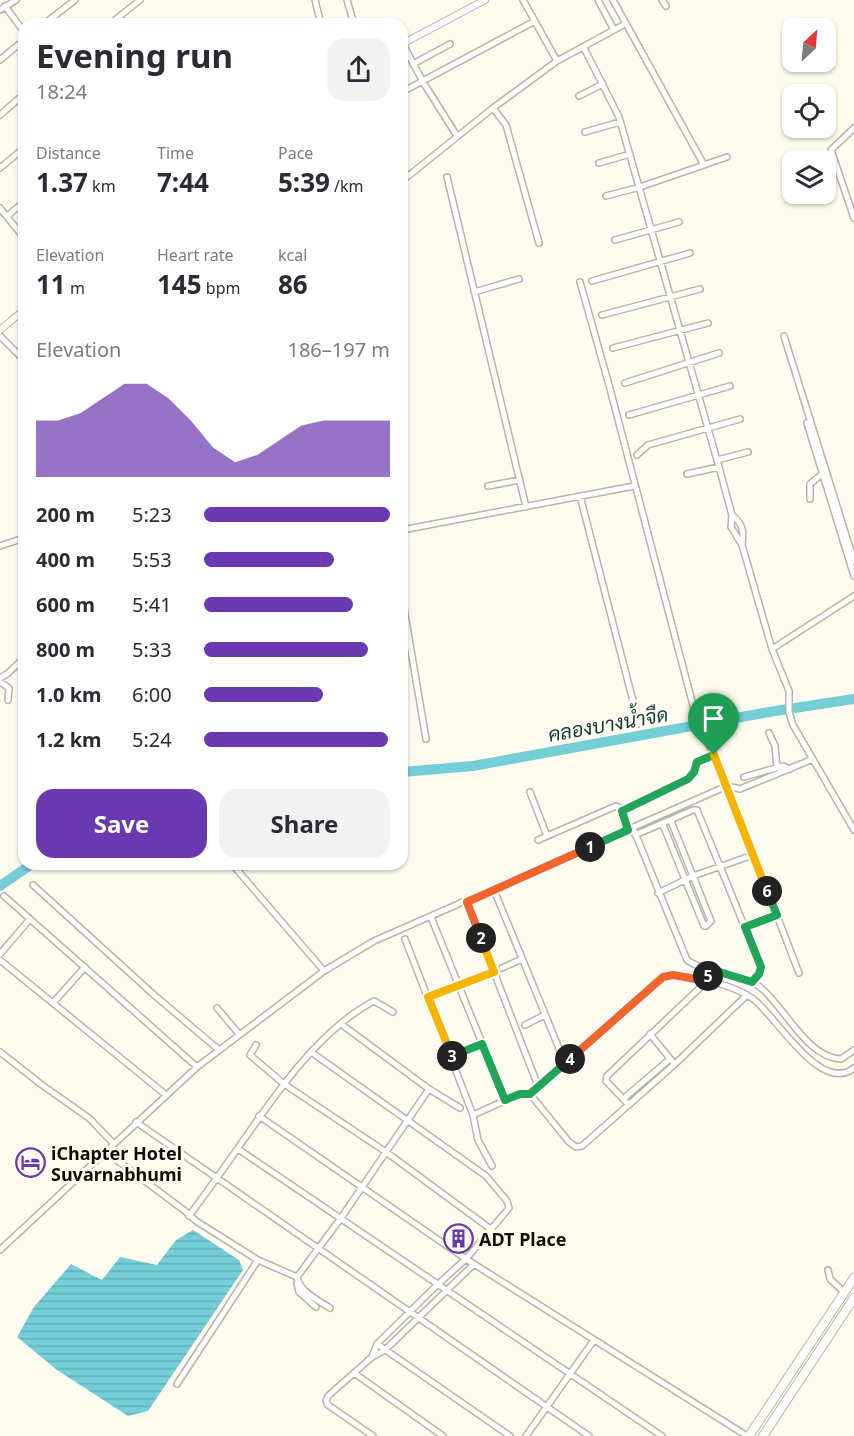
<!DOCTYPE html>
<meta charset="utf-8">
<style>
:root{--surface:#fff;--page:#f2f2f3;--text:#2b2b33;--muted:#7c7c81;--accent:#6a38b0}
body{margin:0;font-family:"Noto Sans",Sarabun,sans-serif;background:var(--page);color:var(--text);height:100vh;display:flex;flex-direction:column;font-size:22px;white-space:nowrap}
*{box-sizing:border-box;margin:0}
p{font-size:20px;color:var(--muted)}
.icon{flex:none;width:33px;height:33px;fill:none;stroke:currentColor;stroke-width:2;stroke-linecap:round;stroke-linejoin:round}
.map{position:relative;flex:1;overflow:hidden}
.drawer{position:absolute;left:18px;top:18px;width:390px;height:852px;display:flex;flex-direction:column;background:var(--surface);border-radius:18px;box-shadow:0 2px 4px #0004}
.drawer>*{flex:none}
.needle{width:39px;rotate:26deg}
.fabs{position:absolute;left:782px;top:18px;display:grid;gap:12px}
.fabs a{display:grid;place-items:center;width:54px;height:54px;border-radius:12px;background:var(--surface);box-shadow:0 2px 4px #0004;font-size:30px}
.pin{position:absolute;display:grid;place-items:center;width:51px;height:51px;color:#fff;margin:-62px -26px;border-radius:50% 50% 50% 0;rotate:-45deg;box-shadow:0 0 6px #0007}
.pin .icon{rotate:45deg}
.km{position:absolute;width:30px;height:30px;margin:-15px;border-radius:50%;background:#222;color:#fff;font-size:16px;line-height:30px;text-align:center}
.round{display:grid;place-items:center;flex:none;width:63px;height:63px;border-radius:18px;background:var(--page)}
.head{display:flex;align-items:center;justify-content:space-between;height:102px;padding:0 18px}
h1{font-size:33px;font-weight:700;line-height:45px}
.metrics{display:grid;grid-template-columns:repeat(3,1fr);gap:9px;height:102px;padding:6px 18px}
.metrics div{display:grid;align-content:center}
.metrics b{font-size:26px;font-weight:700}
.metrics small{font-size:16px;font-weight:400}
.metrics p{font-size:16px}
.chart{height:168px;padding:12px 18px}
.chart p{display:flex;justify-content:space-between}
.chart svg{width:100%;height:108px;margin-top:6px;fill:var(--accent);opacity:.7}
.button{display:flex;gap:12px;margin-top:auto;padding:12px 18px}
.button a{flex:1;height:69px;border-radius:18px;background:var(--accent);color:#fff;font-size:24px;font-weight:700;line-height:69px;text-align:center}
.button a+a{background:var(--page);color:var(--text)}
ul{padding:0 18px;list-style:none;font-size:20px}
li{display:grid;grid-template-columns:96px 72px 1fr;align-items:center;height:45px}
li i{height:15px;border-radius:8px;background:var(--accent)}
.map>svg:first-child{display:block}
</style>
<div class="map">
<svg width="854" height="1436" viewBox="0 0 854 1436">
<defs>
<pattern id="water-rules" width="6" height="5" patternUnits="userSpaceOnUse" patternTransform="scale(1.5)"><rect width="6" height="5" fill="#74ced8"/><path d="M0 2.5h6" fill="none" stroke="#63b0b8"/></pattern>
</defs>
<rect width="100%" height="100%" fill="#fffcef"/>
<path fill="url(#water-rules)" d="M193 1230 239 1260 243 1270 148 1411 128 1416 57 1370 17 1337 34 1307 71 1264 102 1280 120 1257 157 1265 176 1240Z"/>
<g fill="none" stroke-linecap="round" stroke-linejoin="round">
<path stroke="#74ced8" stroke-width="10" d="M402 772 473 766 769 712 854 699
M0 886 32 864"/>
<defs>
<path id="minor" d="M315 0 321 24
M347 0 354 24
M523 0 557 61
M598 0 614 30
M613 0 704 165
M662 0 666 6
M5 6 24 32
M0 10 16 0
M44 24 75 0
M110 24 140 0
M403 44 423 82 457 136
M584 48 619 117 719 467 732 515 731 527 742 545
M0 60 24 40
M413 64 450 44
M402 92 535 21
M579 96 603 84
M493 108 506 125 539 243
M0 115 24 94
M854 128 831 150 854 218
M585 132 620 122
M599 163 630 154
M0 168 24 148
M447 177 526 507
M402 181 493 108 557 61 625 24
M606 196 640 187 727 157
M0 208 24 238
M7 216 24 202
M615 240 679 222
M592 281 690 253
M580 282 609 385 695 713 727 786 799 973
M474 292 519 279
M602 315 700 289
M0 336 24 360
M784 336 854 561
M613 348 708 323
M625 383 719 353
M629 415 730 386
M807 423 854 576
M637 455 648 445 740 419
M717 460 748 452
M687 474 719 467
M488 486 520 480
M580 496 639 724
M810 499V484L822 474
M732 515C743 524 744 531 742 545L772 649 789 691V712L793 725 854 830
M402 530 634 486
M0 546 24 538
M402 597 426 739
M772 649 854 596
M0 678 7 674 24 658
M0 682 9 688 8 700
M769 733 775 746 777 768
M744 777 783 766 790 769
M530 792 547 836
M622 811 688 779 694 772 697 762 714 755
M663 825 704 926H706L711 921 671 821
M633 828 687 960C706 974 743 973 760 987 784 1006 807 1058 841 1059L854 1050
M635 835 693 810H697L761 967 759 974 752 982
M538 840 616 806 621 808 628 830
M232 864 324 971
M33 885 153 994 219 1050
M494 890 565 1063
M658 893 693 876 753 855
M4 896 197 1067
M467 902 538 1086
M431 917 505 1100
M745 927 777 915
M405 939 473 1115 478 1140 492 1166
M0 954 30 919
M0 960 166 1095
M502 968 522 959
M428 997 494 972
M53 1003 85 967
M217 1008 239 1034
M341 1024 429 1089 460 1108
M525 1025 545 1015
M650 1034 672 1061
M256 1045 250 1055 284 1084 386 1152 492 1230
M0 1052 42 1085 89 1118 114 1144
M311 1052 486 1176 507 1201 509 1208 466 1259 437 1285 377 1344 372 1357
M451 1057 482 1044
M530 1094 569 1142 576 1147 582 1146 675 1064 747 995
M623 1099 670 1059
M629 1105 606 1081 607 1076 707 981 710 969
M473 1115 520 1094H530L663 977 668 975C690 973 734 986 752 998 776 1015 820 1095 854 1068
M259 1116 466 1259 747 1436
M136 1122 589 1436
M238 1149 662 1436
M106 1152 185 1211 196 1221 258 1260 297 1277C300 1292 318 1300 330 1308
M189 1216C206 1193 222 1171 238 1148 273 1098 318 1030 374 1001L393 1012
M0 1250 197 1067 324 971 374 941 727 786 740 789 813 759
M828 1270 830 1279 844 1292
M297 1277 341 1218 429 1089
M297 1283 299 1292 316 1307
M377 1344 510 1436
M354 1373 443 1436
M177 1384 258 1260
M373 1436 328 1405 326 1401 328 1396 372 1357 385 1350 474 1264
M526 1436 594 1340"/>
<path id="tertiary" d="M402 44 485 0
M0 330 24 310"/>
<path id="secondary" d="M749 1436 854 1278
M763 1436 854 1298"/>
</defs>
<use href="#minor" stroke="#b7b4a8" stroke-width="8"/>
<use href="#tertiary" stroke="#b7b4a8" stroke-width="8"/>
<use href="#secondary" stroke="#b7b4a8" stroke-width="10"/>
<use href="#minor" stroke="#fff" stroke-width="5"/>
<use href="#tertiary" stroke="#fff" stroke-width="6"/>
<use href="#secondary" stroke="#fff" stroke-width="8"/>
</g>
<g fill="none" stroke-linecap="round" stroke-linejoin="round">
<defs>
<path id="split-1" d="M590 847 628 830 622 811 688 779 694 772 697 762 714 755"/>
<path id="split-2" d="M481 938 467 902 590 847"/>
<path id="split-3" d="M452 1056 428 997 494 972 481 938"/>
<path id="split-4" d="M452 1056 482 1044 505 1100 520 1094H530L570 1059"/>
<path id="split-5" d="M570 1059 663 977 673 975 707 981 708 976"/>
<path id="split-6" d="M708 976 710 969 752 982 759 974 761 967 745 927 777 915 767 891"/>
<path id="split-7" d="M714 755 767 891"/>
</defs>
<use href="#split-1" stroke="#fff" stroke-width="12"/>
<use href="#split-2" stroke="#fff" stroke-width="12"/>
<use href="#split-3" stroke="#fff" stroke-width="12"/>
<use href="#split-4" stroke="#fff" stroke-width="12"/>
<use href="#split-5" stroke="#fff" stroke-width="12"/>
<use href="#split-6" stroke="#fff" stroke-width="12"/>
<use href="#split-7" stroke="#fff" stroke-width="12"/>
<use href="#split-1" stroke="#22a559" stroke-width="8"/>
<use href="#split-2" stroke="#f0652b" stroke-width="8"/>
<use href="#split-3" stroke="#f5b400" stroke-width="8"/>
<use href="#split-4" stroke="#22a559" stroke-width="8"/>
<use href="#split-5" stroke="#f0652b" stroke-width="8"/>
<use href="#split-6" stroke="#22a559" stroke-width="8"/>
<use href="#split-7" stroke="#f5b400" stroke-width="8"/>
</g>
<defs>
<symbol id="hotel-ring" viewBox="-11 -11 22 22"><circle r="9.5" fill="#fffcef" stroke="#6a38b0" stroke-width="1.5"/><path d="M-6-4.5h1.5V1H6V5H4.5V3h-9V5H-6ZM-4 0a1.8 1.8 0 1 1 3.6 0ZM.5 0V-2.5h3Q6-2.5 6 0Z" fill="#6a38b0"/></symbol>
<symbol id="building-ring" viewBox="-11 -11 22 22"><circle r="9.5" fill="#fffcef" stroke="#6a38b0" stroke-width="1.5"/><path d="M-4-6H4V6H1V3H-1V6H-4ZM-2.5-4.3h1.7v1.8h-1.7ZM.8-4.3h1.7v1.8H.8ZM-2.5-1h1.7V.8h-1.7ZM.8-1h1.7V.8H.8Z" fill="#6a38b0"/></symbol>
</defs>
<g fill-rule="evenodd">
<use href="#hotel-ring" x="14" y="1146" width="33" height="33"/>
<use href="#building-ring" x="442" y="1222" width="33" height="33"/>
</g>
<g text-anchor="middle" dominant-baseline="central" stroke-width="6" stroke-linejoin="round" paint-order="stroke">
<g font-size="18" font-weight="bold" fill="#0f0e0a" stroke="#fffcef" text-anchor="start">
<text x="51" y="1153">iChapter Hotel<tspan x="51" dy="21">Suvarnabhumi</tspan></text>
<text x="479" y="1239">ADT Place</text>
</g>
<g font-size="20" font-style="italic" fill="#0e3a3e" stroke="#fffcef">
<text transform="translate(608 724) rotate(-10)">คลองบางน้ำจืด</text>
</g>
</g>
</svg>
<div class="fabs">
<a><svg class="needle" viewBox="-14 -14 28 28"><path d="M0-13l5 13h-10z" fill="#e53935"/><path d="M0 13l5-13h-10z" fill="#7c7c81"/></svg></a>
<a><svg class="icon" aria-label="locate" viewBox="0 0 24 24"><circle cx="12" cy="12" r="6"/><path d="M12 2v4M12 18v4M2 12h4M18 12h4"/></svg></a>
<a><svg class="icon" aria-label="layers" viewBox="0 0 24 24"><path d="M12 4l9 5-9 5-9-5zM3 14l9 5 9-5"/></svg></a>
</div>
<div class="pin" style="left:714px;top:755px;background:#1e9e55"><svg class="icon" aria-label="arrive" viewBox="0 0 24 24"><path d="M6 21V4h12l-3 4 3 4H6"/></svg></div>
<b class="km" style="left:590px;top:847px">1</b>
<b class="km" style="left:481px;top:938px">2</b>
<b class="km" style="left:452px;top:1056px">3</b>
<b class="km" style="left:570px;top:1059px">4</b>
<b class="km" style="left:708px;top:976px">5</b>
<b class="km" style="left:767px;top:891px">6</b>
<section class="drawer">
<div class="head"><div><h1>Evening run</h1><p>18:24</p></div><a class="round"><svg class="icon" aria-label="share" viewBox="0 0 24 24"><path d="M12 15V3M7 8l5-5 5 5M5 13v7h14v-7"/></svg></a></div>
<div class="metrics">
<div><p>Distance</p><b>1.37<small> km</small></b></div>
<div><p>Time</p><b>7:44</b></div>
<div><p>Pace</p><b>5:39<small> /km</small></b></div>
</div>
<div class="metrics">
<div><p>Elevation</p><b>11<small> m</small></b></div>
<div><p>Heart rate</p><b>145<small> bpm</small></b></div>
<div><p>kcal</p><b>86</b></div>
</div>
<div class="chart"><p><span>Elevation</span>186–197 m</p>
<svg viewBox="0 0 160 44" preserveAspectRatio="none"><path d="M0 44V21L10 21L20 18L30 12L40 6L50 6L60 12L70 21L80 32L90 38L100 35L110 29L120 23L130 21L140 21L150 21L160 21V44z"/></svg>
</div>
<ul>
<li><b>200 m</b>5:23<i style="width:100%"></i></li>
<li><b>400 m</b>5:53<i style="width:70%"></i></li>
<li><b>600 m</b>5:41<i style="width:80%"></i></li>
<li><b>800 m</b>5:33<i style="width:88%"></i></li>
<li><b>1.0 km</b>6:00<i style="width:64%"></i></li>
<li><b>1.2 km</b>5:24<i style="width:99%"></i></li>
</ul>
<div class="button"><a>Save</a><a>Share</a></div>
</section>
</div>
